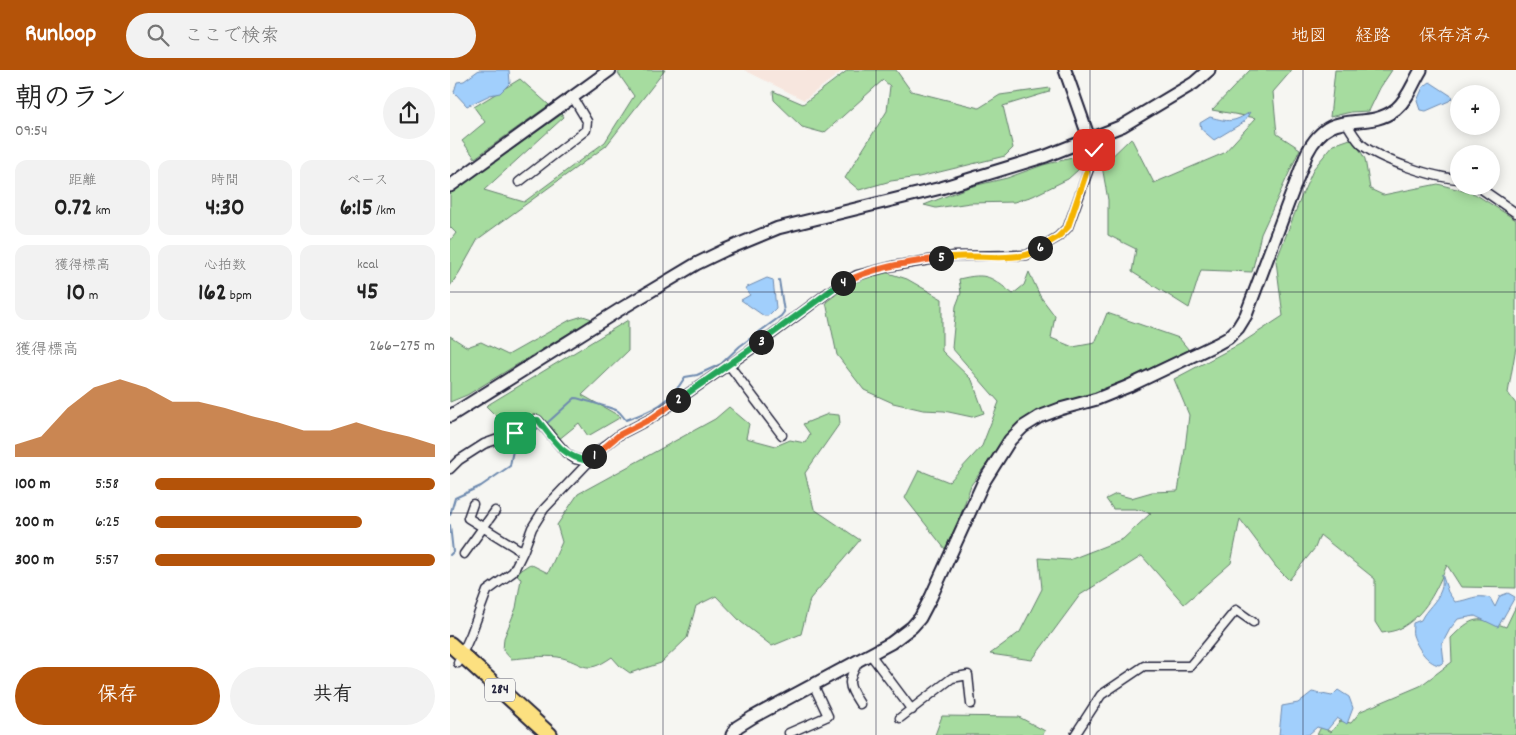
<!DOCTYPE html>
<html lang="ja">
<meta charset="utf-8">
<style>
:root{--surface:#fff;--page:#f2f2f2;--text:#222;--muted:#767676;--accent:#b45309}
body{margin:0;font-family:Dekko,"Klee One",sans-serif;background:var(--page);color:var(--text);height:100vh;display:flex;flex-direction:column;font-size:19px;white-space:nowrap}
*{box-sizing:border-box;margin:0}
p{font-size:16px;color:var(--muted)}
.icon{flex:none;width:28px;height:28px;fill:none;stroke:currentColor;stroke-width:2;stroke-linecap:round;stroke-linejoin:round}
.map{position:relative;flex:1;overflow:hidden}
.drawer{display:flex;flex-direction:column;background:var(--surface);width:450px}
.drawer>*{flex:none}
.controls{position:absolute;left:1000px;top:15px;display:grid;gap:10px}
.controls a{display:grid;place-items:center;width:50px;height:50px;border-radius:50%;background:var(--surface);box-shadow:0 2px 12px #0003;font-size:25px}
.pin{position:absolute;display:grid;place-items:center;width:42px;height:42px;color:#fff;margin:-21px;border-radius:10px;box-shadow:0 2px 8px #0006}
.km{position:absolute;width:25px;height:25px;margin:-12px;border-radius:50%;background:#222;color:#fff;font-size:14px;line-height:25px;text-align:center}
.round{display:grid;place-items:center;flex:none;width:52px;height:52px;border-radius:26px;background:var(--page)}
.summary{display:flex;align-items:center;justify-content:space-between;height:85px;padding:0 15px}
h1{font-size:28px;font-weight:800;line-height:38px}
.figures{display:grid;grid-template-columns:repeat(3,1fr);gap:8px;height:85px;padding:5px 15px}
.figures div{display:grid;align-content:center;border-radius:12px;background:var(--page);text-align:center}
.figures b{font-size:25px;font-weight:800}
.figures small{font-size:14px;font-weight:400}
.figures p{font-size:14px}
.chart{height:140px;padding:10px 15px}
.chart p{display:flex;justify-content:space-between}
.chart svg{width:100%;height:90px;margin-top:5px;fill:var(--accent);opacity:.7}
.button{display:flex;gap:10px;margin-top:auto;padding:10px 15px}
.button a{flex:1;height:58px;border-radius:30px;background:var(--accent);color:#fff;font-size:20px;font-weight:800;line-height:58px;text-align:center}
.button a+a{background:var(--page);color:var(--text)}
ul{padding:0 15px;list-style:none;font-size:16px}
li{display:grid;grid-template-columns:80px 60px 1fr;align-items:center;height:38px}
li i{height:12px;border-radius:6px;background:var(--accent)}
header{display:flex;align-items:center;gap:30px;box-sizing:border-box;height:70px;padding:0 25px;background:var(--accent);color:#fff}
header strong{font-size:24px}
nav{display:flex;gap:28px;margin-inline-start:auto;font-size:18px}
.search{width:350px;height:45px;background:var(--page);display:flex;align-items:center;gap:12px;box-sizing:border-box;padding:0 18px;border-radius:28px;color:var(--muted);font-size:19px}
main{display:flex;flex:1;min-height:0}
.map>svg:first-child{display:block}
</style>
<header>
<strong>Runloop</strong>
<div class="search"><svg class="icon" aria-label="search" viewBox="0 0 24 24"><circle cx="10" cy="10" r="6"/><path d="M15 15l6 6"/></svg>ここで検索</div>
<nav><a>地図</a><a>経路</a><a>保存済み</a></nav>
</header>
<main>
<section class="drawer">
<div class="summary"><div><h1>朝のラン</h1><p>09:54</p></div><a class="round"><svg class="icon" aria-label="share" viewBox="0 0 24 24"><path d="M12 15V3M7 8l5-5 5 5M5 13v7h14v-7"/></svg></a></div>
<div class="figures">
<div><p>距離</p><b>0.72<small> km</small></b></div>
<div><p>時間</p><b>4:30</b></div>
<div><p>ペース</p><b>6:15<small> /km</small></b></div>
</div>
<div class="figures">
<div><p>獲得標高</p><b>10<small> m</small></b></div>
<div><p>心拍数</p><b>162<small> bpm</small></b></div>
<div><p>kcal</p><b>45</b></div>
</div>
<div class="chart"><p><span>獲得標高</span>266–275 m</p>
<svg viewBox="0 0 160 44" preserveAspectRatio="none"><path d="M0 44V38L10 34L20 20L30 10L40 6L50 10L60 17L70 17L80 20L90 24L100 27L110 31L120 31L130 27L140 31L150 34L160 38V44z"/></svg>
</div>
<ul>
<li><b>100 m</b>5:58<i style="width:100%"></i></li>
<li><b>200 m</b>6:25<i style="width:74%"></i></li>
<li><b>300 m</b>5:57<i style="width:100%"></i></li>
</ul>
<div class="button"><a>保存</a><a>共有</a></div>
</section>
<div class="map">
<svg width="1066" height="665" viewBox="0 0 1066 665">
<rect width="100%" height="100%" fill="#f6f6f2"/>
<filter id="ink" filterUnits="userSpaceOnUse"><feTurbulence type="fractalNoise" baseFrequency=".02" numOctaves="2"/><feDisplacementMap in="SourceGraphic" scale="10" xChannelSelector="R" yChannelSelector="G"/><feConvolveMatrix kernelMatrix="1 2 1 2 8 2 1 2 1" color-interpolation-filters="sRGB"/></filter>
<g filter="url(#ink)">
<path fill="#f7e6de" d="M294 0H394L354 30Z"/>
<path fill="#a6dc9f" stroke="#647f6d" d="M172 0H215L156 76 28 169 9 203 0 216V171L6 163 0 157V123L112 44 114 47 34 120 74 132 155 72 184 26 168 3Z
M398 0H446L461 21 529 38 550 25 600 18 599 22 553 36 563 78 555 86 469 107 441 111 409 120 395 108 437 41 440 16 433 10 374 63 352 57 324 30 323 21 353 34Z
M800 0H842L823 22 827 64 850 79 811 164 802 202 751 200 739 238 682 202 686 179 658 165V130L652 96 681 68 704 113 774 83 806 48 762 40Z
M885 0H942L930 18 919 41 901 42 880 47Z
M70 9 99 35 25 88 12 71 35 52 24 37Z
M903 68 915 89 920 119 933 125 988 114 1025 124 1066 150V277L1058 323 1066 334V518L1011 517 997 495C986 520 976 544 951 558 946 561 938 562 932 563L925 552V509L870 465 865 478 839 510 826 497 790 449 781 493 734 534 692 486 630 525 582 590 540 584 570 562 592 519 589 488 619 490 673 469 701 443 685 439H663L656 429 666 424 681 428 702 422 728 421 734 387 739 345 724 309 790 274 833 246 826 191 852 125 864 98 883 75Z
M622 88 631 93 628 100 618 109 583 126 564 132 520 133 486 138 474 135 519 117 557 108 593 95Z
M435 202 457 209 492 229V281L522 310 534 343 522 347 494 341 473 340 443 333 414 320 387 285 376 232 400 214Z
M579 202 590 226 605 246 601 268 623 277 645 273 657 243 729 268 739 280 660 317 576 347 552 373 521 415 509 450 495 479 455 428 469 400 499 412 532 376 549 332 502 278 506 236 511 223 509 209C538 202 541 207 563 224L574 215Z
M133 246 142 249 17 325 0 332V266L17 277 31 272 58 285 120 250Z
M178 250V281L132 325 171 347 138 366 129 353 108 370 102 357 85 347 63 363 36 336Z
M279 337 299 354 296 368 326 376 340 370 355 373 360 364 353 354 378 344 389 345 390 353 355 403 364 439 410 470 360 529 351 564 322 576 291 552 266 526 246 536 237 568 211 593 180 603 170 596 162 587C133 607 135 592 108 587 94 585 75 588 61 589L53 580 54 568 66 538 71 509 66 503 80 494 98 503 112 472 107 455 128 424 265 349Z
M1066 536V665H867L871 657 881 662 890 651 901 653 911 641 970 616 1002 592 1001 568C1023 546 1027 546 1056 557Z
M492 646 569 647 595 661 592 665H485Z"/>
<path fill="#a1cffc" stroke="#6e8aaf" d="M29 0H59L60 13 50 23 40 25 17 36 4 22 7 12 14 11Z
M980 12 1003 27 999 31 976 41 970 40 967 31 973 17Z
M800 42 794 52 764 70 751 59 750 53 760 47C779 52 783 53 800 42Z
M317 208 323 210 326 238 318 246H314L291 230 300 225 295 218Z
M992 504 998 522 1005 532C1021 530 1024 524 1040 528L1045 537 1050 526 1058 523 1065 527 1048 557 1025 546 1008 549 1000 559 992 574 994 592 989 595C977 593 967 577 963 565 962 562 963 557 963 553L971 550C976 539 987 532 991 520 993 516 992 509 992 504Z
M888 620 899 627 903 638 897 654 887 648 877 660 867 657 858 665H829L832 636 848 633 862 622 882 626Z"/>
<g fill="none" stroke-linecap="round" stroke-linejoin="round">
<path stroke="#6e8aaf" stroke-width="2" d="M96 354 125 328C128 328 165 339 168 341 171 343 173 347 176 350 204 340 219 334 235 307L247 305 271 294 290 276 331 246 334 242 329 210
M0 445 5 428 31 416 60 396C62 384 64 368 77 362 82 359 88 360 92 357
M0 455 3 482 0 485"/>
<defs>
<path id="street" d="M896 52C900 59 905 68 911 74 930 90 985 108 1009 109
M69 112 136 60 137 51 122 26
M1027 116 1066 143
M279 295 332 365
M0 399 9 390 34 374 65 363 84 350H88L116 383 125 389 138 391
M23 434 18 448 73 482
M14 484 45 441
M420 584 462 640
M408 592C397 612 397 614 410 634
M8 593 21 564 37 521 63 502 73 482 82 458 94 439 152 378 169 365 202 348 305 277 384 218 407 205 443 196 504 186 577 185 608 167 618 157 640 96 644 79 639 68
M450 648 502 608 518 605 521 634
M339 663 378 646 363 614
M625 665 651 625 694 596H740L786 540 803 552"/>
<path id="secondary" d="M615 0 639 68
M0 116 160 0
M0 346 169 240 246 194 275 180 328 158 491 118 596 86 672 56 744 13 759 0
M282 665 287 657 303 647 441 573 462 557 470 548 481 527 533 413 560 370 573 357 589 347 610 339 647 329 679 316 767 274 778 268 788 258 796 245 857 83C882 34 914 64 946 39 958 29 963 13 971 0"/>
<path id="highway" d="M0 574 100 665"/>
</defs>
<use href="#street" stroke="#22223b" stroke-width="11"/>
<use href="#secondary" stroke="#22223b" stroke-width="15"/>
<use href="#highway" stroke="#22223b" stroke-width="18"/>
<use href="#street" stroke="#f6f6f2" stroke-width="8"/>
<use href="#secondary" stroke="#f6f6f2" stroke-width="11"/>
<use href="#highway" stroke="#fce080" stroke-width="14"/>
</g>
</g>
<g fill="none" stroke-linecap="round" stroke-linejoin="round" filter="url(#ink)">
<defs>
<path id="split-1" d="M65 363 84 350H88C104 370 112 387 138 391L144 386"/>
<path id="split-2" d="M144 386 169 365 202 348 228 330"/>
<path id="split-3" d="M228 330 311 272"/>
<path id="split-4" d="M311 272 384 218 393 213"/>
<path id="split-5" d="M393 213C423 197 457 193 491 188"/>
<path id="split-6" d="M491 188C518 183 550 191 576 185 581 184 586 180 590 178"/>
<path id="split-7" d="M590 178 608 167 618 157 644 80"/>
</defs>
<use href="#split-1" stroke="#fff" stroke-width="10"/>
<use href="#split-2" stroke="#fff" stroke-width="10"/>
<use href="#split-3" stroke="#fff" stroke-width="10"/>
<use href="#split-4" stroke="#fff" stroke-width="10"/>
<use href="#split-5" stroke="#fff" stroke-width="10"/>
<use href="#split-6" stroke="#fff" stroke-width="10"/>
<use href="#split-7" stroke="#fff" stroke-width="10"/>
<use href="#split-1" stroke="#22a559" stroke-width="6"/>
<use href="#split-2" stroke="#f0652b" stroke-width="6"/>
<use href="#split-3" stroke="#22a559" stroke-width="6"/>
<use href="#split-4" stroke="#22a559" stroke-width="6"/>
<use href="#split-5" stroke="#f0652b" stroke-width="6"/>
<use href="#split-6" stroke="#f5b400" stroke-width="6"/>
<use href="#split-7" stroke="#f5b400" stroke-width="6"/>
</g>
<path fill="none" stroke="#22223b" stroke-width="1" stroke-opacity="0.55" d="M213 0V665M426 0V665M640 0V665M853 0V665M0 222H1066M0 443H1066"/>
<g text-anchor="middle" dominant-baseline="central" stroke-width="5" stroke-linejoin="round" paint-order="stroke">
<rect fill="#f6f6f2" stroke="#626272" stroke-width="1" x="35" y="608.5" width="30" height="23" rx="4"/>
<g font-size="14" font-weight="bold" fill="#22223b">
<text x="50" y="620">284</text>
</g>
</g>
</svg>
<div class="controls">
<a>+</a>
<a>−</a>
</div>
<div class="pin" style="left:65px;top:363px;background:#1e9e55"><svg class="icon" aria-label="arrive" viewBox="0 0 24 24"><path d="M6 21V4h12l-3 4 3 4H6"/></svg></div>
<div class="pin" style="left:644px;top:80px;background:#d93025"><svg class="icon" aria-label="check" viewBox="0 0 24 24"><path d="M5 12l5 5 9-10"/></svg></div>
<b class="km" style="left:144px;top:386px">1</b>
<b class="km" style="left:228px;top:330px">2</b>
<b class="km" style="left:311px;top:272px">3</b>
<b class="km" style="left:393px;top:213px">4</b>
<b class="km" style="left:491px;top:188px">5</b>
<b class="km" style="left:590px;top:178px">6</b>
</div>
</main>
